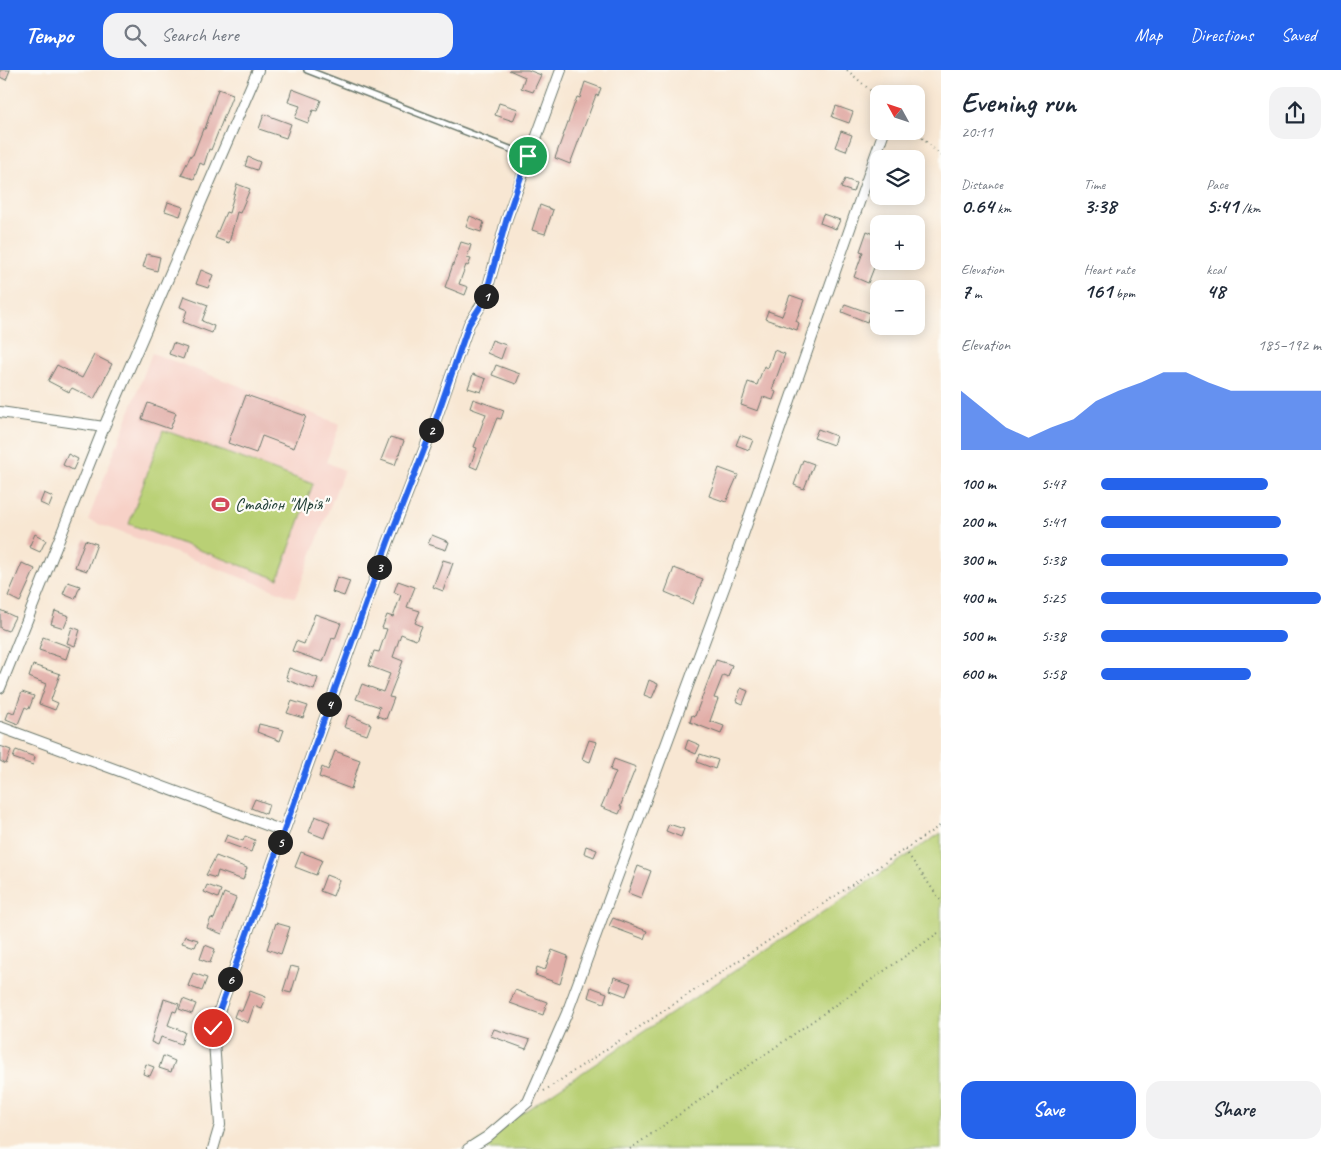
<!DOCTYPE html>
<meta charset="utf-8">
<style>
:root{--surface:#fff;--page:#f2f2f3;--text:#1f2937;--muted:#747a83;--accent:#2563eb}
body{margin:0;font-family:Caveat,sans-serif;background:var(--page);color:var(--text);height:100vh;display:flex;flex-direction:column;font-size:19px;white-space:nowrap}
*{box-sizing:border-box;margin:0}
p{font-size:16px;color:var(--muted)}
.icon{flex:none;width:28px;height:28px;fill:none;stroke:currentColor;stroke-width:2;stroke-linecap:round;stroke-linejoin:round}
.map{position:relative;flex:1;overflow:hidden}
.panel{display:flex;flex-direction:column;background:var(--surface);width:400px}
.panel>*{flex:none}
.needle{width:32px;rotate:310deg}
.tools{position:absolute;left:870px;top:15px;display:grid;gap:10px}
.tools a{display:grid;place-items:center;width:55px;height:55px;border-radius:10px;background:var(--surface);box-shadow:0 2px 12px #0003;font-size:25px}
.pin{position:absolute;display:grid;place-items:center;width:42px;height:42px;color:#fff;margin:-21px;border:2px solid #fff;border-radius:50%;box-shadow:0 1px 5px #0007}
.km{position:absolute;width:25px;height:25px;margin:-12px;border-radius:50%;background:#222;color:#fff;font-size:14px;line-height:25px;text-align:center}
.round{display:grid;place-items:center;flex:none;width:52px;height:52px;border-radius:15px;background:var(--page)}
.head{display:flex;align-items:center;justify-content:space-between;height:85px;padding:0 20px}
h1{font-size:28px;font-weight:600;line-height:38px}
.figures{display:grid;grid-template-columns:repeat(3,1fr);gap:8px;height:85px;padding:5px 20px}
.figures div{display:grid;align-content:center}
.figures b{font-size:21px;font-weight:600}
.figures small{font-size:14px;font-weight:400}
.figures p{font-size:14px}
.chart{height:140px;padding:10px 20px}
.chart p{display:flex;justify-content:space-between}
.chart svg{width:100%;height:90px;margin-top:5px;fill:var(--accent);opacity:.7}
.primary-button{display:flex;gap:10px;margin-top:auto;padding:10px 20px}
.primary-button a{flex:1;height:58px;border-radius:15px;background:var(--accent);color:#fff;font-size:20px;font-weight:600;line-height:58px;text-align:center}
.primary-button a+a{background:var(--page);color:var(--text)}
ul{padding:0 20px;list-style:none;font-size:16px}
li{display:grid;grid-template-columns:80px 60px 1fr;align-items:center;height:38px}
li i{height:12px;border-radius:6px;background:var(--accent)}
header{display:flex;align-items:center;gap:30px;box-sizing:border-box;height:70px;padding:0 25px;background:var(--accent);color:#fff}
header strong{font-size:24px}
nav{display:flex;gap:28px;margin-inline-start:auto;font-size:18px}
.search{width:350px;height:45px;background:var(--page);display:flex;align-items:center;gap:12px;box-sizing:border-box;padding:0 18px;border-radius:15px;color:var(--muted);font-size:19px}
main{display:flex;flex:1;min-height:0}
.map>svg:first-child{display:block}
</style>
<header>
<strong>Tempo</strong>
<div class="search"><svg class="icon" aria-label="search" viewBox="0 0 24 24"><circle cx="10" cy="10" r="6"/><path d="M15 15l6 6"/></svg>Search here</div>
<nav><a>Map</a><a>Directions</a><a>Saved</a></nav>
</header>
<main>
<div class="map">
<svg width="941" height="1079" viewBox="0 0 941 1079">
<rect width="100%" height="100%" fill="#fdfcf7"/>
<filter id="ink" filterUnits="userSpaceOnUse"><feTurbulence type="fractalNoise" baseFrequency=".02" numOctaves="2"/><feDisplacementMap in="SourceGraphic" scale="10" xChannelSelector="R" yChannelSelector="G"/><feConvolveMatrix kernelMatrix="1 2 1 2 8 2 1 2 1" color-interpolation-filters="sRGB"/></filter>
<filter id="wash" filterUnits="userSpaceOnUse"><feTurbulence type="fractalNoise" baseFrequency=".0096" numOctaves="4" result="noise"/><feDisplacementMap in="SourceGraphic" scale="20" xChannelSelector="R" yChannelSelector="G"/><feGaussianBlur stdDeviation="1.12" result="paint"/><feColorMatrix in="noise" values="0 0 0 0 0 0 0 0 0 0 0 0 0 0 0 0 0 1.4 0 .05"/><feComposite in="paint" operator="in"/></filter>
<g filter="url(#wash)">
<rect width="100%" height="100%" fill="#f8e7d3"/>
<path fill="#f7d1c7" d="M152 283 340 354 326 392 344 400 295 528 88 450Z"/>
<path fill="#b9d074" stroke="#6c8654" d="M163 360 313 414 278 509 129 454Z
M941 763V1079H468Z"/>
<g id="blocks">
<path fill="#e2aea8" d="M0 0H10L6 10 0 7Z
M509 0H528L541 5 533 22 521 18 525 7Z
M585 12 601 18 598 26 596 25 570 94 555 88 577 27 580 28Z
M218 19 233 24 211 80 209 79 204 95 200 93 194 109 181 105 191 85H193L203 59H205Z
M292 19 321 30 317 41 313 40 308 53 295 48 300 36 288 32Z
M499 33 518 39 513 51 495 45Z
M836 36 853 42 849 53 832 47Z
M264 44 291 54 286 68 259 59Z
M841 61 852 65 846 81 835 77Z
M248 87 260 92 257 100 245 96Z
M845 109 856 113 853 122 841 118Z
M237 114 250 119 240 143 237 142 229 173 215 168 226 142 229 143Z
M168 132 183 137 180 146 165 141Z
M540 135 553 140 545 164 532 160Z
M823 144 840 150 836 159 820 153Z
M470 146 484 152 481 162 466 157Z
M867 161 879 166V185L868 213 854 207 863 182 860 181Z
M461 172 471 175 467 188 471 189 468 196 466 195 459 214 468 217 465 225 445 217Z
M147 184 160 187 157 201 143 197Z
M201 200 213 205 208 218 196 214Z
M790 225 804 230 796 251 799 253 797 260 765 249 768 241 782 246Z
M184 226 208 235 202 251 214 256 212 263 183 252 187 240 180 237Z
M845 234 870 243 867 252 842 242Z
M492 270 506 275 501 289 487 283Z
M173 273 187 278 183 289 169 284Z
M774 280 785 284 772 320 776 322 773 330 763 327 758 341 741 335 748 312 757 315 764 296 768 298Z
M94 285 112 294 94 329 72 318 69 322 48 311 57 295 82 308Z
M496 295 520 304 516 314 492 305Z
M473 304 486 309 481 322 468 318Z
M246 325 306 346 294 378 262 366 256 383 228 373Z
M473 329 504 340 501 349 497 348 477 399 470 396 477 378 474 377 486 344 470 338Z
M148 333 176 343 170 359 142 349Z
M818 359 836 366 833 375 814 368Z
M740 365 753 370 749 380 736 375Z
M390 367 404 371 395 395 381 390Z
M68 384 78 389 73 400 63 395Z
M803 390 814 394 804 419 794 415Z
M719 398 738 405 726 432 709 426Z
M44 423 53 427 49 437 40 433Z
M35 464 46 470 40 482 29 477Z
M432 465 449 472 446 480 428 474Z
M85 470 97 474 87 501 75 497Z
M443 490 453 493 443 521 433 517Z
M22 493 35 499 20 532 8 526Z
M674 498 703 509 693 534 665 522Z
M337 507 350 511 344 526 332 522Z
M398 511 415 517 407 537 420 541 415 553 422 556 416 570 401 564 393 587 403 591 389 627 394 628 386 649 377 646 380 637 356 629 362 614 383 622 390 604 369 596 374 581 379 582 387 559 382 558 387 545 393 547 401 525 394 522Z
M68 512 80 516 75 529 63 524Z
M0 540 15 547 8 561 0 558Z
M55 541 69 546 64 558 51 554Z
M315 544 341 553 335 569 332 568 323 592 292 581 296 571 304 574Z
M72 557 80 560 75 576 67 573Z
M43 567 70 577 66 589 39 580Z
M716 590 732 595 728 607 723 605 714 628 718 629 710 651 724 656 721 664 690 652 692 645 695 646Z
M33 595 60 604 51 630 58 633 55 640 39 634 46 614 29 607Z
M289 598 318 608 314 620 287 610 288 608 286 607Z
M649 610 658 614 652 628 644 625Z
M741 618 748 621 743 634 736 631Z
M22 622 34 626 29 639 25 637 18 654 6 649 9 641 14 643Z
M292 631 308 636 303 648 287 643Z
M349 645 371 654 367 665 344 657Z
M259 654 284 660 280 671 257 662Z
M589 670 597 672 590 692 582 689Z
M688 670 700 675 696 684 685 679Z
M0 676 11 680 6 694 0 691Z
M16 680 35 687 33 695 13 688Z
M335 681 360 690 351 719 319 707 322 697 328 700Z
M700 684 718 690 715 699 697 692Z
M614 689 636 697 620 737H622L619 744 601 737 616 702 610 700Z
M255 729 269 734 266 744 251 738Z
M315 746 330 752 324 768 309 762Z
M669 754 684 759 681 767 666 761Z
M227 765 243 771 245 766 255 770 251 782 224 772Z
M586 776 597 780 594 787 584 783Z
M301 782 322 790 316 805 295 797Z
M216 786 247 798 243 810 218 801 216 808 206 805Z
M638 796 651 801 641 828 628 823Z
M326 805 339 810 333 826 320 821Z
M207 815 221 820 218 828 204 822Z
M224 823 236 828 222 864 207 858 211 848 214 849Z
M613 848 647 861 644 869 609 856Z
M276 853 290 857 281 884 267 879Z
M185 866 198 870 195 877 182 873Z
M205 875 215 879 210 893 200 889Z
M552 880 568 886 560 914 535 905 537 897 545 900Z
M291 896 299 898 291 923 283 921Z
M193 903 207 908 202 921 188 916Z
M614 907 631 913 626 926 610 920Z
M591 917 607 923 604 933 588 927Z
M515 920 547 932 543 945 510 933Z
M250 921 266 927 262 939 254 936 248 953 234 947 237 939 242 941Z
M164 929 179 934 176 942 173 941 168 955 185 962 181 974 161 967 158 975 151 972Z
M183 929 196 934 192 944 179 939Z
M494 959 530 970 526 979 491 966Z
M163 986 175 991 171 1002 159 998Z
M146 994 154 997 150 1006 143 1004Z"/>
</g>
</g>
<g filter="url(#ink)">
<use href="#blocks" fill-opacity="0" stroke="#6b786c" stroke-width="1"/>
<g fill="none" stroke-linecap="round" stroke-linejoin="round">
<defs>
<path id="lane" d="M307 0 528 86"/>
<path id="street" d="M0 342 104 357
M0 618 104 357 258 0
M0 657 283 761
M213 1079 220 1055 213 958 388 473 435 352 469 254 484 231 507 148 561 0
M468 1079 487 1067 528 1032 567 943 731 499 884 61"/>
</defs>
<use href="#lane" stroke="#6b786c" stroke-width="8"/>
<use href="#street" stroke="#6b786c" stroke-width="12"/>
<path stroke="#6b786c" stroke-width="2" stroke-dasharray="1 4" stroke-linecap="butt" d="M847 0 879 28
M915 61 941 86
M905 780 941 831
M544 1021 941 755
M630 1079 941 861"/>
<use href="#lane" stroke="#fff" stroke-width="5"/>
<use href="#street" stroke="#fff" stroke-width="10"/>
</g>
</g>
<g fill="none" stroke-linecap="round" stroke-linejoin="round" filter="url(#ink)">
<defs>
<path id="route" d="M213 958 388 472 435 352 469 254 484 231 507 148 528 86"/>
</defs>
<use href="#route" stroke="#fff" stroke-width="10"/>
<use href="#route" stroke="#2563eb" stroke-width="6"/>
</g>
<defs>
<symbol id="stadium-bare" viewBox="-9 -9 18 18"><path d="M0-5a6.5 5 0 1 0 0 10a6.5 5 0 1 0 0-10ZM-3.5-1.8h7v3.6h-7Z" fill="#d1495b" stroke="#fdfcf7" stroke-width="2.5" paint-order="stroke"/></symbol>
</defs>
<g fill-rule="evenodd">
<use href="#stadium-bare" x="208" y="422" width="25" height="25"/>
</g>
<g text-anchor="middle" dominant-baseline="central" stroke-width="4.5" stroke-linejoin="round" paint-order="stroke">
<g font-size="18" fill="#1f3d34" stroke="#fdfcf7" text-anchor="start">
<text x="235" y="434">Стадіон "Мрія"</text>
</g>
</g>
</svg>
<div class="tools">
<a><svg class="needle" viewBox="-14 -14 28 28"><path d="M0-13l5 13h-10z" fill="#e53935"/><path d="M0 13l5-13h-10z" fill="#747a83"/></svg></a>
<a><svg class="icon" aria-label="layers" viewBox="0 0 24 24"><path d="M12 4l9 5-9 5-9-5zM3 14l9 5 9-5"/></svg></a>
<a>+</a>
<a>−</a>
</div>
<div class="pin" style="left:528px;top:86px;background:#1e9e55"><svg class="icon" aria-label="arrive" viewBox="0 0 24 24"><path d="M6 21V4h12l-3 4 3 4H6"/></svg></div>
<div class="pin" style="left:213px;top:958px;background:#d93025"><svg class="icon" aria-label="check" viewBox="0 0 24 24"><path d="M5 12l5 5 9-10"/></svg></div>
<b class="km" style="left:486px;top:226px">1</b>
<b class="km" style="left:431px;top:360px">2</b>
<b class="km" style="left:379px;top:497px">3</b>
<b class="km" style="left:329px;top:634px">4</b>
<b class="km" style="left:280px;top:772px">5</b>
<b class="km" style="left:230px;top:909px">6</b>
</div>
<section class="panel">
<div class="head"><div><h1>Evening run</h1><p>20:11</p></div><a class="round"><svg class="icon" aria-label="share" viewBox="0 0 24 24"><path d="M12 15V3M7 8l5-5 5 5M5 13v7h14v-7"/></svg></a></div>
<div class="figures">
<div><p>Distance</p><b>0.64<small> km</small></b></div>
<div><p>Time</p><b>3:38</b></div>
<div><p>Pace</p><b>5:41<small> /km</small></b></div>
</div>
<div class="figures">
<div><p>Elevation</p><b>7<small> m</small></b></div>
<div><p>Heart rate</p><b>161<small> bpm</small></b></div>
<div><p>kcal</p><b>48</b></div>
</div>
<div class="chart"><p><span>Elevation</span>185–192 m</p>
<svg viewBox="0 0 160 44" preserveAspectRatio="none"><path d="M0 44V15L10 24L20 33L30 38L40 33L50 29L60 20L70 15L80 11L90 6L100 6L110 11L120 15L130 15L140 15L150 15L160 15V44z"/></svg>
</div>
<ul>
<li><b>100 m</b>5:47<i style="width:76%"></i></li>
<li><b>200 m</b>5:41<i style="width:82%"></i></li>
<li><b>300 m</b>5:38<i style="width:85%"></i></li>
<li><b>400 m</b>5:25<i style="width:100%"></i></li>
<li><b>500 m</b>5:38<i style="width:85%"></i></li>
<li><b>600 m</b>5:58<i style="width:68%"></i></li>
</ul>
<div class="primary-button"><a>Save</a><a>Share</a></div>
</section>
</main>
